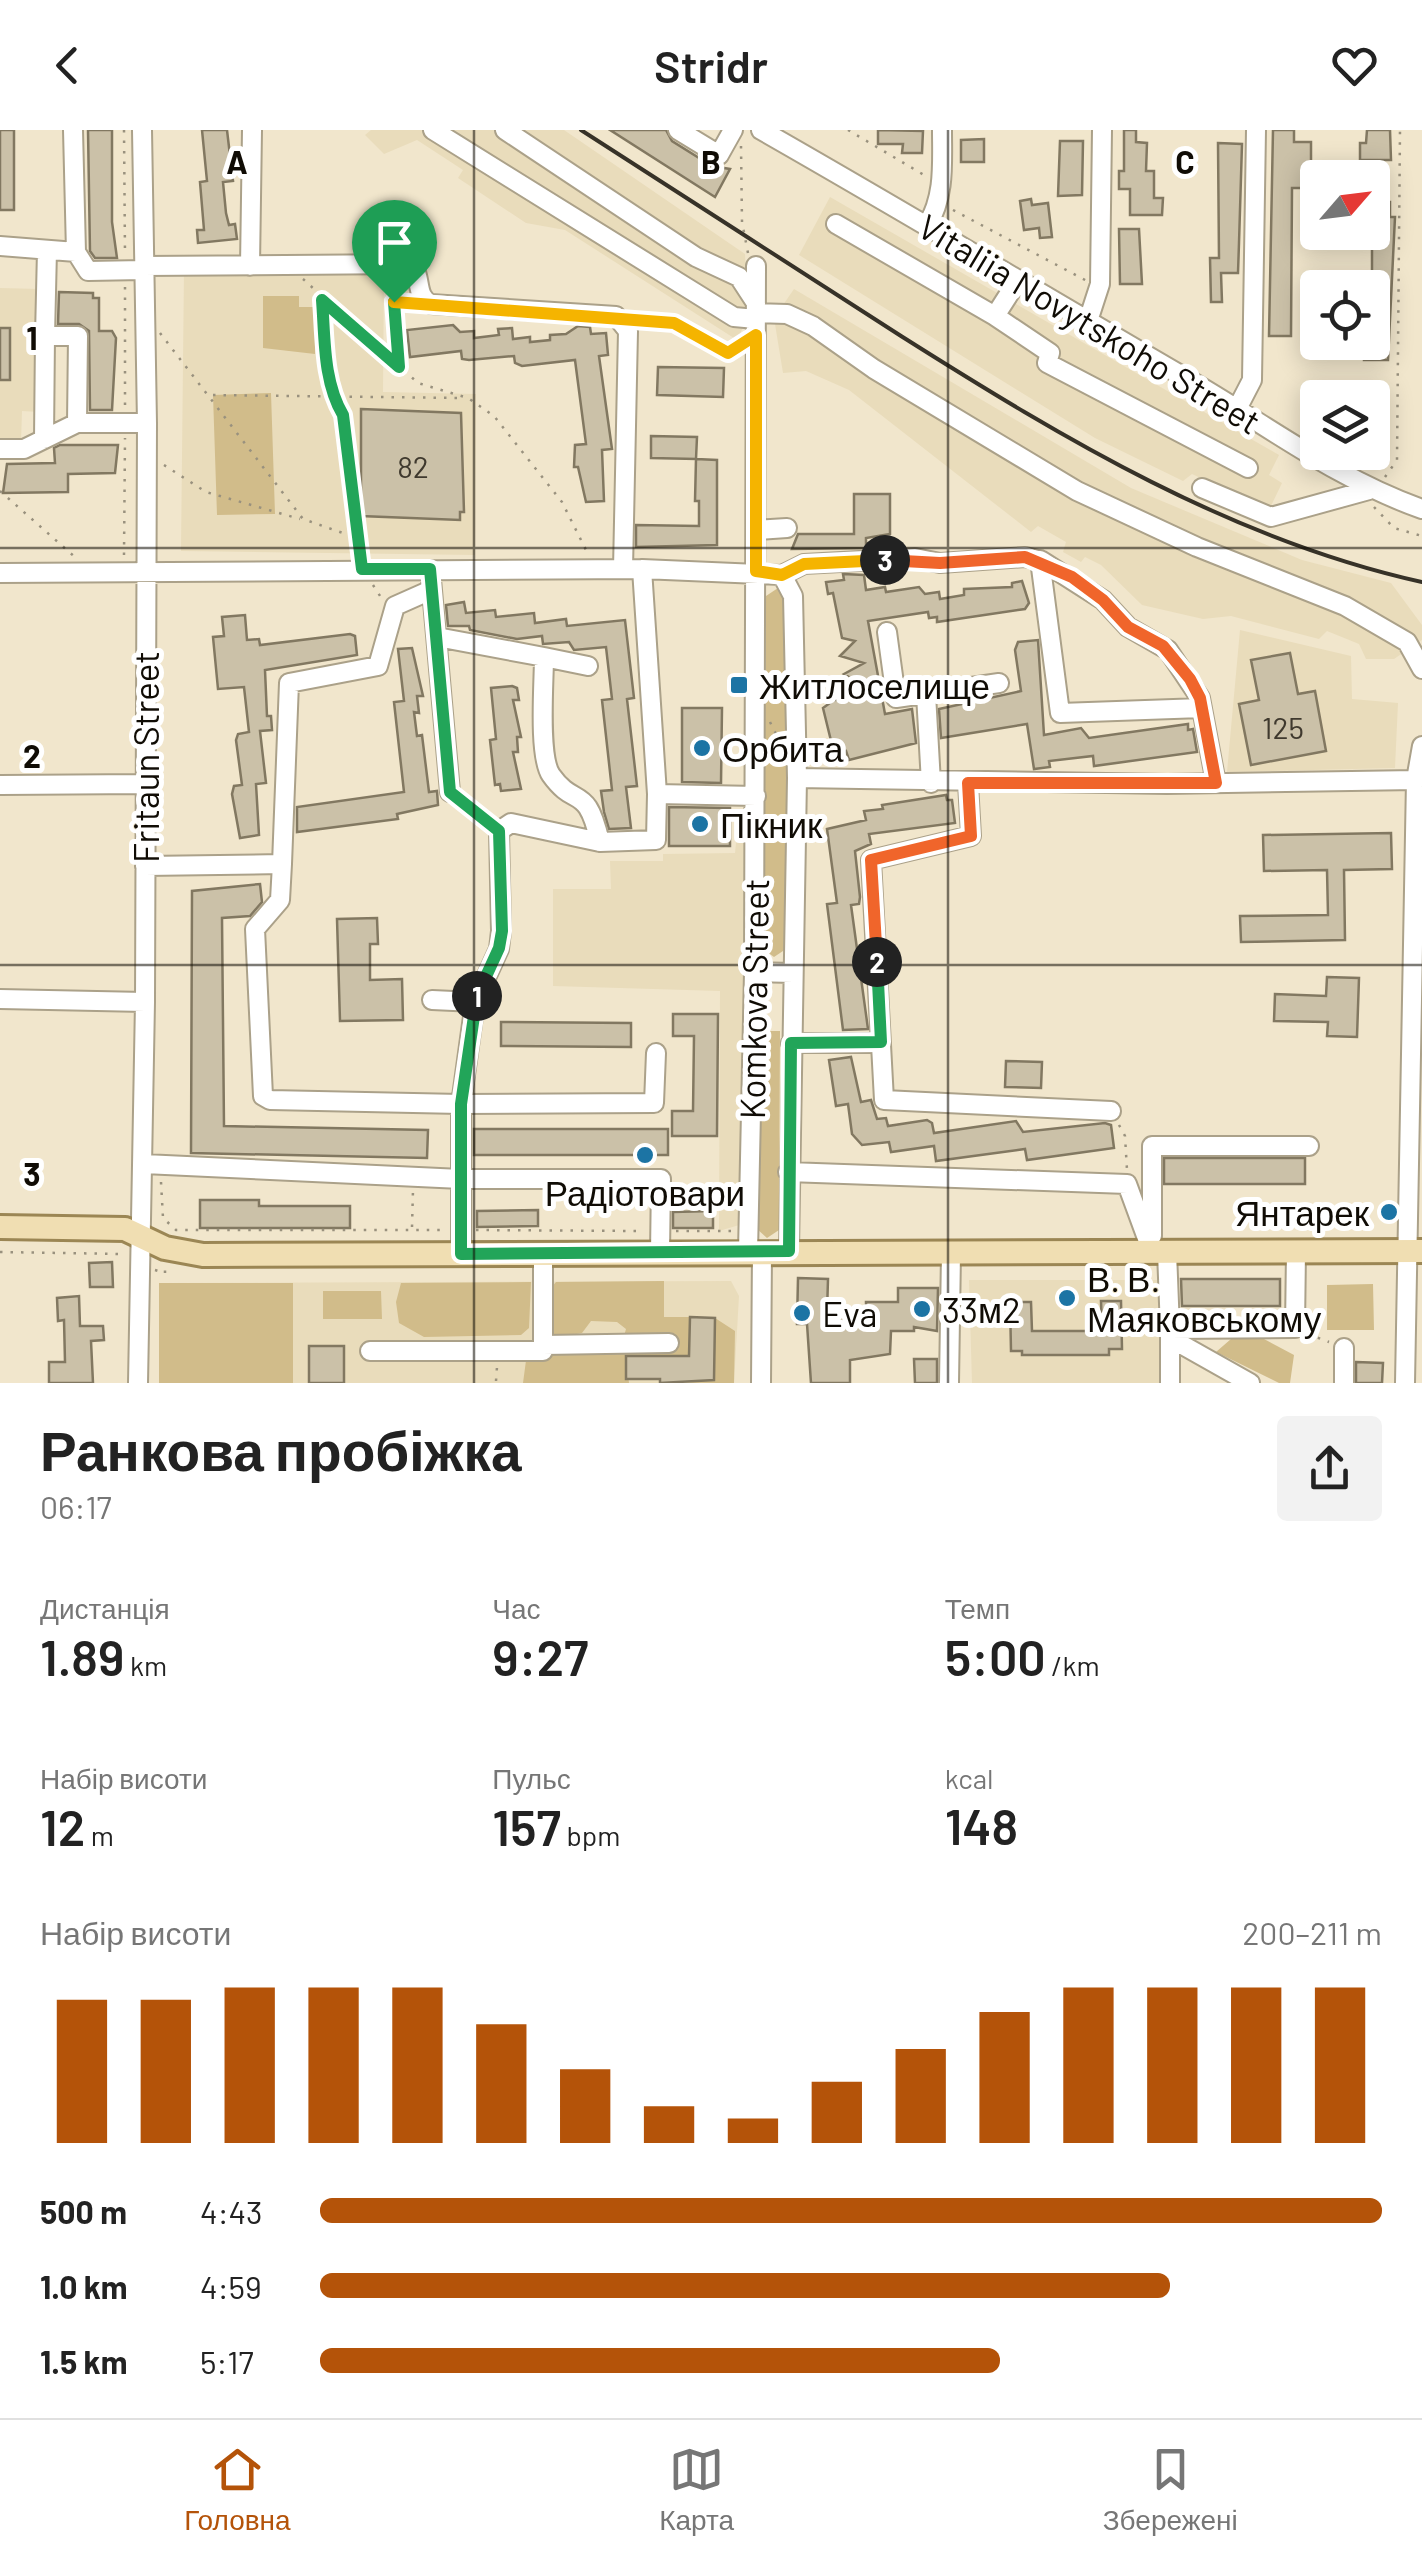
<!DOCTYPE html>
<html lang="uk">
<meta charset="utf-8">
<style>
:root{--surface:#fff;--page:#f2f2f2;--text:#222;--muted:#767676;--line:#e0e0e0;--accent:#b45309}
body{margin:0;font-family:Barlow,sans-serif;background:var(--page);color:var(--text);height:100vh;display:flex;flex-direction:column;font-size:38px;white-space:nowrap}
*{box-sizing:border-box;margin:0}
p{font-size:32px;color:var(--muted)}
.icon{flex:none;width:55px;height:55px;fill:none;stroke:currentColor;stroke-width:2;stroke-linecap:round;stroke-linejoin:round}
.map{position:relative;height:1253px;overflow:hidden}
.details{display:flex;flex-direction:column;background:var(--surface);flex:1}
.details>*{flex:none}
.needle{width:65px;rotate:62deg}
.controls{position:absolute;left:1300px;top:30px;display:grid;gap:20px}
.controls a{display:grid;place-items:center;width:90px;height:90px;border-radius:10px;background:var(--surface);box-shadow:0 5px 25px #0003;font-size:50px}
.pin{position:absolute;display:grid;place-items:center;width:85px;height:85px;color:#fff;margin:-102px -42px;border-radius:50% 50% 50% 0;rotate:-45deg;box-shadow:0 0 10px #0007}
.pin .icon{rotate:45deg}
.km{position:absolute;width:50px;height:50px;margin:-25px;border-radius:50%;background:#222;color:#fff;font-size:28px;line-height:50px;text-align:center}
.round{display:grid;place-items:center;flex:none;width:105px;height:105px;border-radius:10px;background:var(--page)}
.overview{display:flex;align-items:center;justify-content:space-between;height:170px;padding:0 40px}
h1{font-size:55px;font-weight:600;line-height:75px}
.metrics{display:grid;grid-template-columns:repeat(3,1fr);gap:15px;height:170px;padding:10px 40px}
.metrics div{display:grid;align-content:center}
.metrics b{font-size:50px;font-weight:600}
.metrics small{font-size:28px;font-weight:400}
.metrics p{font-size:28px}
.chart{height:280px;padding:20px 40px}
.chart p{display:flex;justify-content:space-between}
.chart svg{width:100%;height:180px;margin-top:10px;stroke:var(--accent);stroke-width:6}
ul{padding:0 40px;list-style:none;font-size:32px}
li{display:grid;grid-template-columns:160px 120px 1fr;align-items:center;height:75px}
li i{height:25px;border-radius:12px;background:var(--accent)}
header{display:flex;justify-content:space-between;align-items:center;height:130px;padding:0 40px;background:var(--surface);font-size:45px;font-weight:600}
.tab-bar{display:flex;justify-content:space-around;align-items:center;height:140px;border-top:2px solid var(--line);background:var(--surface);font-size:28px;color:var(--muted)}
.tab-bar a{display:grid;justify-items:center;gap:5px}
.tab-bar .current{color:var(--accent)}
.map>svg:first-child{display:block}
</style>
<header><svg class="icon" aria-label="back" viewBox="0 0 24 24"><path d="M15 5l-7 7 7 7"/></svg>Stridr<svg class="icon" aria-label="heart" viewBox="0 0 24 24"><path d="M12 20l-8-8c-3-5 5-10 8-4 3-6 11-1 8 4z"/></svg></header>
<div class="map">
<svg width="1422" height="1253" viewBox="0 0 1422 1253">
<rect width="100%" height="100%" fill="#f1e6cc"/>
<path fill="#e9dcbb" d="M371 0H564L745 124 748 187 737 210 565 100 526 93 458 48 463 40 417 10 384 24 365 5Z
M830 67 1279 325 1269 345 1282 353 1269 380 1192 344 1183 351 1095 308 799 125Z
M184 139 384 142 383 262 476 264 475 425 181 421Z
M0 158 40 159 39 282 22 281 21 312H0Z
M794 159 1131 358 1302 430 1391 453 1422 495V510L1394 529H1366L1359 514 1327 501 1319 509 1231 486 1203 489 1142 475 1101 435 1085 427 1081 432 1063 422 1066 412 1038 396 1031 402 849 260 806 241 783 243 774 188Z
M1240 500 1351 526 1352 569 1398 573 1395 638 1227 642Z
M748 711 746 1093 719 1101 720 861 553 856V759H611L610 731H663V724L735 723 736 713Z
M969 1150H1160L1162 1253H972Z
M731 1151 739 1166 734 1253H159V1153Z"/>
<path fill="#d1bc8a" d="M263 166H299V177H315V224L263 218Z
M271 263 275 384 217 385 213 265Z
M778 458 788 467 786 819 774 827 763 819 766 466Z
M758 901H780L779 1100 767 1108 757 1099Z
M664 1151V1187H690L689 1226 626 1225 629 1253H523L527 1223 620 1220 626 1199 617 1192 591 1191 582 1203 551 1209V1158L556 1152Z
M531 1152 529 1198 521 1205 424 1207 399 1193 396 1172 401 1153Z
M159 1153H293V1253H159Z
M1373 1154 1374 1200H1327V1155Z
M323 1161H381L382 1189H323Z
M715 1188 735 1201 734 1253H682L714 1250Z
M1231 1209H1264L1294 1225 1290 1253H1279L1216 1222Z"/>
<path fill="#cbc1a8" stroke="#827861" stroke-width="2.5" d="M0 0H14V80H0Z
M88 0H112V92L117 128H95L90 121Z
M202 0H227L233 51 223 52 226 83 229 95 235 94 237 109 198 113 197 100H204L200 52 207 51Z
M610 0H666L672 11 712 36 730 39 715 67Z
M878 0 923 1 922 23H902L903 14H878Z
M1124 0H1136V12L1147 13 1146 41H1154V68H1163L1162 85H1130V59H1119V41H1124Z
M1273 0H1294V12H1311V50H1303V58H1292L1291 206H1269Z
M1367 0H1390L1391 30H1360V13H1366Z
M984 9V32H961V10Z
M1060 11H1083L1082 65 1058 66Z
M1218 13 1242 14 1239 113 1238 143H1221L1222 172H1211L1210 128H1219Z
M1031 69 1032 75 1048 73 1052 107 1040 108 1039 98 1024 100 1020 71Z
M1372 72H1390V87H1395L1388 230H1364V216H1372Z
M1119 99H1139L1142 154H1120Z
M59 162 93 163V168H99V201H112L116 208 112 280H90L89 201 79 194H58Z
M453 195 460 202 474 201V208L499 205 498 199 512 198 513 209 530 207V212L550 210V205L566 204 578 196 590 197 591 204 606 203 608 225 599 226 612 319 602 320 604 371 586 372 578 337H574L575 315 586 314 575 230 522 236 515 233 514 226 469 230 462 229 461 221 410 227 407 200Z
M0 198H10V250H0Z
M658 237 724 238 723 267 657 265Z
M361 279 461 283 464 382H460V390L361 386Z
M651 306 697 307 696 329 651 328Z
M60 315H118L115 343 68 344V362L3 363 7 334 55 333 54 318Z
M696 329 717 330V415L636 417V395L699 396V371H695Z
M854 364H890V404L866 408V418L792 419 798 404H854Z
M843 444 864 445 866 460 885 457 886 462 919 457 925 464 939 462 940 469 964 465V459L1012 457V453L1022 451 1029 473 1025 479 937 492V487L929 488 928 482 868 491 885 584 912 579 916 613 849 630 846 621 834 623 823 578 834 570 855 569 852 549 844 544 864 533 840 526 855 511 842 508 833 463 828 464 826 452 844 450Z
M464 472 466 483 495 480 496 487 534 483 535 493 566 489 567 496 625 490 634 568 627 569 637 656 626 657 631 698 609 699 604 682 601 661 612 660 602 570 612 569 606 517 574 520 569 512 543 514 542 506 517 509 470 500 469 496H448L446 475Z
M245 485 247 510 259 509 260 515 350 504 355 506 357 525 265 540 267 586H271L272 600 260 601 266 653 256 654 259 705 240 708 232 664 234 656 242 655 236 610 238 604 249 602 244 557 218 559 213 507 224 506 222 487Z
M1038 510 1044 605 1081 598 1089 608 1188 594V600L1193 599 1197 622 1094 636 1093 626 1049 631 1050 637 1034 639 1027 594 941 608 939 579 1021 561 1015 520 1018 512Z
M412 518 423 566H417L419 583 414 582 417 606 422 605 429 662 437 661 438 675 397 684 398 689 297 702V677L404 662 394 572 404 571 398 519Z
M1290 523 1298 564 1315 561 1326 621 1251 635 1239 574 1259 570 1251 530Z
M512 556 517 558 519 570H513L521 607H517L518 622H513L521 659 501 661 500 654 495 655 490 610 496 609 491 558Z
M682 578H722L721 653 682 652Z
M946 665 947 670H952L955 693 869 704 871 714 855 721 860 767 859 774 851 775 868 899 843 900 827 774 837 773 827 699 866 690 864 681 883 679 882 675Z
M669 677 730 678V716H669Z
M1391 703 1392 739 1344 740 1345 810 1241 812 1240 786 1328 785 1327 740 1264 741 1263 705Z
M260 754 262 772 250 786 222 788 224 996 428 1000 427 1028 191 1023 192 761Z
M377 788 378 814H370V850L402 849 403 890 340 891 337 789Z
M1327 847 1359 848 1357 907 1327 906 1328 892 1274 891 1275 864 1326 866Z
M673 884H718L717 1006H672V981H693L694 906H673Z
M501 892 631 893V917L501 916Z
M851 927 861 972 871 970 877 989 886 988 888 996 927 990 932 993 934 1003 1016 991 1023 1002 1105 993 1111 995 1114 1018 1027 1030 1025 1019 936 1031 934 1016 891 1022 889 1012 862 1015 852 1004 848 974 836 976 829 930Z
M1006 931 1042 932 1041 958 1005 957Z
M474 999H668V1025H474Z
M1164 1028H1305V1054H1164Z
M200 1070H259V1076H350V1098H200Z
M538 1080V1096L477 1097V1081Z
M713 1081V1098H673V1082Z
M112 1132 113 1157H90L89 1133Z
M798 1148 828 1149 827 1183 866 1181V1172H898V1158H938L937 1201 914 1197V1201H891L890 1224 850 1230V1253H811L807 1194H797Z
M1181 1149H1280V1176H1182Z
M79 1166 80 1196H103L104 1210 91 1211 93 1253H49V1232H65L64 1190 58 1191 57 1168Z
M1101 1171H1121L1122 1219H1109V1225H1022V1221H1011L1010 1172H1031L1032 1201H1102Z
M690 1187 715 1188 714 1250 660 1253V1249H626V1226H689Z
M309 1216H344V1253H309Z
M914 1229H937V1253H915Z
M1356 1232 1383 1233 1382 1253H1356Z"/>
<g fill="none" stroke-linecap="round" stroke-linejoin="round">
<defs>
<path id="minor" d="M73 0 76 122
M433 0 734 187 756 189
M505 0 696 127 739 147 756 173
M678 0 719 25 733 0
M761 0C907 83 1051 170 1196 254 1271 298 1339 350 1422 379
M836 94 995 186
M927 96C945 66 942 34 942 0
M0 116 76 122 88 141 143 140
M47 120 45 206H78L77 293
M143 136 409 134C424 144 413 166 431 174L616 186 628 201 623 439
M250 136 252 0
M1018 150 995 186 1050 223 1047 233 1248 338
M756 183 787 184 813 196 874 239 1077 361 1197 417 1345 476 1407 512 1422 539
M1088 191 1100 154 1102 0
M1237 279 1252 250 1256 0
M44 309 45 206
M0 319H24L77 293H147
M1202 358 1271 387 1369 360
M756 400 787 398
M1040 430 1060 583 1202 578
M642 439 657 664
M0 443 642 439 782 445
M782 445 793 466 797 648 789 1121
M782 445 804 434 915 428 940 433 1025 427 1042 431 1103 470 1128 497 1168 520 1200 568 1216 653
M431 449 450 662
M887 502 896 568 999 553
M437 507 544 527C544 552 538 626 551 645 576 680 586 652 600 712L656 710 657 664 756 666
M544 527 588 536
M926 564 931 653
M797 648 1167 654 1416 650
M968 653 971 706 871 730 884 970 1111 981
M0 655 145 654
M282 734 280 770 255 799 263 966 270 970 461 974V1049H661L660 1123
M145 736 282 734 289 553 378 536 395 476 431 460
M754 842 793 843
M0 869 145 872
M432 870 475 872 461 974 654 973 656 923
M475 872 499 819 501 801 499 701 511 693 600 712
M791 913H881
M144 1034 461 1049V1124
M788 1042 1127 1054 1152 1122
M1152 1106V1016H1309
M748 1122 754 842 756 136
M1167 1122 1170 1199 1295 1198 1296 1121
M1170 1199V1253
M1170 1208 1250 1253
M543 1215 669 1213
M1344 1218V1253
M370 1221H543V1124
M138 1253 145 872 147 293 142 0
M761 1253 762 1122
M949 1253 951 1123
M1405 1253 1416 650 1422 616"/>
<path id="major" d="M0 1097 125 1099 165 1118 203 1125 1422 1121"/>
</defs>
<use href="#minor" stroke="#aba189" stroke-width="22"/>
<use href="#major" stroke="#9b8654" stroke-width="28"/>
<path stroke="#99917e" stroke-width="2.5" stroke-dasharray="2.5 8" stroke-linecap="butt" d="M124 0 125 125
M848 0 924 45
M741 16 742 92 748 123
M953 80 1087 151
M303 149 418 253 468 268 494 286 562 372 588 424
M323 171 332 266 343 285 360 408
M640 192 675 193 729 223 742 214
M160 203 303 389 360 409 361 426
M399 236 394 172 407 173
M213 265 462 268
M125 275V153
M164 335 206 362 300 389
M1385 347 1397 330 1400 0
M0 361 76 428
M1374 377 1394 398 1422 406
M124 425 125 308
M373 455 382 469
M770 592 780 612
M463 672 488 692
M1119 995 1125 1006 1127 1040
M161 1052 163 1088 176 1100H443
M412 1097 413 1060
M476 1100 643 1101
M676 1101H733
M0 1122 123 1124
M155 1140 165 1143V1137
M1308 1204 1329 1212
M496 1251 497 1237"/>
<use href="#minor" stroke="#fff" stroke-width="18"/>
<use href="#major" stroke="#f0deb2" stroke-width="22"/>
<path stroke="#373228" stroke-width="4" d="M581 0C688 68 794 138 901 206 1064 309 1232 410 1422 452"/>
</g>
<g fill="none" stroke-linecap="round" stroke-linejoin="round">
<defs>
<path id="split-1" d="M394 172 399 237 322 170C325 208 323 251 343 285L362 439H430L450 662 499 701 502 801 499 818 477 866"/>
<path id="split-2" d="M477 866 461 974V1124L789 1121 791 913 881 912 877 832"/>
<path id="split-3" d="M877 832 871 730 971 706 968 653H1216L1200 568 1190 549 1163 516 1128 497 1103 470 1072 447 1025 427 940 433 885 430"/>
<path id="split-4" d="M394 172 674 193 728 223 756 205V441L782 445 804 434 885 430"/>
</defs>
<use href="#split-1" stroke="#fff" stroke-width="20"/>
<use href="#split-2" stroke="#fff" stroke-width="20"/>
<use href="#split-3" stroke="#fff" stroke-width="20"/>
<use href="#split-4" stroke="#fff" stroke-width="20"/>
<use href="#split-1" stroke="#22a559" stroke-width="12"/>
<use href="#split-2" stroke="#22a559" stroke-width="12"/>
<use href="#split-3" stroke="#f0652b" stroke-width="12"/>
<use href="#split-4" stroke="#f5b400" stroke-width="12"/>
</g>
<path fill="none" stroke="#100c05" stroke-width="2.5" stroke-opacity="0.55" d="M474 0V1253M948 0V1253M0 418H1422M0 835H1422"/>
<g fill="#1c74a4" stroke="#fff" stroke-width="4">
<rect x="729" y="545" width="20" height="20" rx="5"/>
<circle cx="702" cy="618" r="10"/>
<circle cx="700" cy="694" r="10"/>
<circle cx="645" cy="1025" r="10"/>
<circle cx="1389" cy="1082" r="10"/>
<circle cx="1067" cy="1168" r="10"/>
<circle cx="922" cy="1179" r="10"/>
<circle cx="802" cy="1183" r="10"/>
</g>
<g text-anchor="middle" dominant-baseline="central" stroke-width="10" stroke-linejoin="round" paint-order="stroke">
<g font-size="30" fill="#3f392e">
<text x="413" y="336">82</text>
<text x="1283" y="597">125</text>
</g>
<g font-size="35" fill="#100c05" stroke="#fff">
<text transform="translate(1090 193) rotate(31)">Vitaliia Novytskoho Street</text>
<text transform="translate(145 627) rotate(-90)">Fritaun Street</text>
<text transform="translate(753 869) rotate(-89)">Komkova Street</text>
</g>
<g font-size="35" fill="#100c05" stroke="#fff" text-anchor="start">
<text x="759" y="555">Житлоселище</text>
<text x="722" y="618">Орбита</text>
<text x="720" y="694">Пікник</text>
<text x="645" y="1062" text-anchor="middle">Радіотовари</text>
<text x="1369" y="1082" text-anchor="end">Янтарек</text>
<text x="1087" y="1148">В. В.<tspan x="1087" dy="40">Маяковському</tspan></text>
<text x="942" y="1179">33м2</text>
<text x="822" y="1183">Eva</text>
</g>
</g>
<g font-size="32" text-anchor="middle" font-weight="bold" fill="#100c05" stroke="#fff" stroke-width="10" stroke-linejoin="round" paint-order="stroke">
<text x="237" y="44">A</text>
<text x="711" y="44">B</text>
<text x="1185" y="44">C</text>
<text x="32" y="220">1</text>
<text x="32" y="638">2</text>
<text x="32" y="1056">3</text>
</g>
</svg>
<div class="controls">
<a><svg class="needle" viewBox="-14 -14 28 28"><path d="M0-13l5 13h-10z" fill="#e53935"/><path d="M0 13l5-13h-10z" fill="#767676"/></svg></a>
<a><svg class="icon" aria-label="locate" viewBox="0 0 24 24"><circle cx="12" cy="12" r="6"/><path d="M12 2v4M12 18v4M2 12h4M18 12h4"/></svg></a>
<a><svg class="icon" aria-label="layers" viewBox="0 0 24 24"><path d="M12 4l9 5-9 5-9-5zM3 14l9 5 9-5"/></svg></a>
</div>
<div class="pin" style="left:394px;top:172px;background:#1e9e55"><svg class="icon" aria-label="arrive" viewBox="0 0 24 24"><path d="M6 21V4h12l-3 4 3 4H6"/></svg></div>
<b class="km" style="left:477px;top:866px">1</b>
<b class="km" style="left:877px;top:832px">2</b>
<b class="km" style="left:885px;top:430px">3</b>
</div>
<section class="details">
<div class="overview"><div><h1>Ранкова пробіжка</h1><p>06:17</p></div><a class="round"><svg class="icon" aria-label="share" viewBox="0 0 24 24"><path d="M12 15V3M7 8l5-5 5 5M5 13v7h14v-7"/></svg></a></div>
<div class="metrics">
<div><p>Дистанція</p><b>1.89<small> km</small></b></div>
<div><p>Час</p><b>9:27</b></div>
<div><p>Темп</p><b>5:00<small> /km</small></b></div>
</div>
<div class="metrics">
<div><p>Набір висоти</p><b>12<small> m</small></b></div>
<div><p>Пульс</p><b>157<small> bpm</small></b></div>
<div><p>kcal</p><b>148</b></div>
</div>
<div class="chart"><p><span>Набір висоти</span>200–211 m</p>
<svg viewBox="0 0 160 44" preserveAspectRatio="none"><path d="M5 44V9M15 44V9M25 44V6M35 44V6M45 44V6M55 44V15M65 44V26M75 44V35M85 44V38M95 44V29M105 44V21M115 44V12M125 44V6M135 44V6M145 44V6M155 44V6"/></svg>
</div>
<ul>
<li><b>500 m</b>4:43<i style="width:100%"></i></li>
<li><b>1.0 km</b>4:59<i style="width:80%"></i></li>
<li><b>1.5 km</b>5:17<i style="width:64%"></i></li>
</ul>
</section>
<nav class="tab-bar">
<a class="current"><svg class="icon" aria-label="home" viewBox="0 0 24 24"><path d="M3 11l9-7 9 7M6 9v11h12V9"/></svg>Головна</a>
<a><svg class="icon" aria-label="map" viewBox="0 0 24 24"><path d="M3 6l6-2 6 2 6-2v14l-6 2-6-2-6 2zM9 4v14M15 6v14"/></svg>Карта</a>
<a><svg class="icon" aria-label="saved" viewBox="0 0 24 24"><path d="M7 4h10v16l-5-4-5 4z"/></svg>Збережені</a>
</nav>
